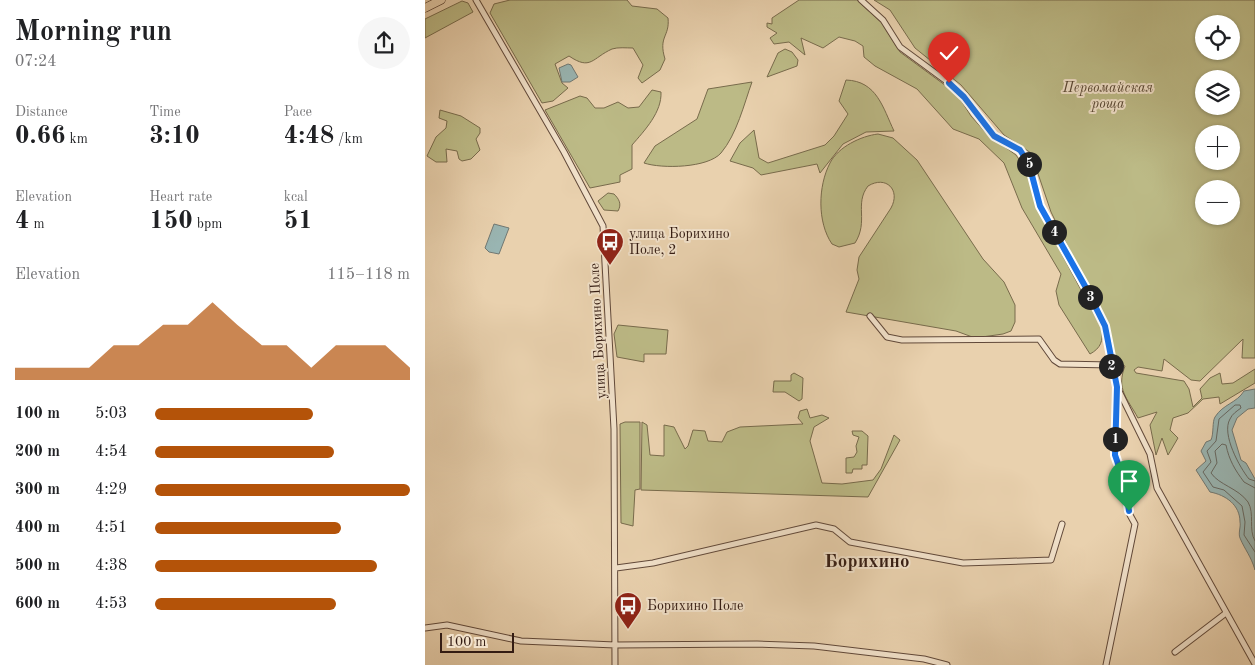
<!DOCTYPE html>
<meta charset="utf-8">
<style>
:root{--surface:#fff;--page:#f6f6f6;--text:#202124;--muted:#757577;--accent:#b45309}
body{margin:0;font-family:"Old Standard TT",serif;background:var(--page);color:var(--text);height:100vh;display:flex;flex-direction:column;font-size:19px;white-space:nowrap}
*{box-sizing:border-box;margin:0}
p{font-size:16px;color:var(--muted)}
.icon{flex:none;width:28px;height:28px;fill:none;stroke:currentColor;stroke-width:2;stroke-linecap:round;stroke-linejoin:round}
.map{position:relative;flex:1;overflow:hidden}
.drawer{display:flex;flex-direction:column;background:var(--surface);width:425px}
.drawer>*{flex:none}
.fabs{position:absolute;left:770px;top:15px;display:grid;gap:10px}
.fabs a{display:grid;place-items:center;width:45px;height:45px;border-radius:50%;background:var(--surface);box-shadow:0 1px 4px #0004;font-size:25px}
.scale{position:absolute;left:15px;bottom:12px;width:74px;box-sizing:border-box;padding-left:5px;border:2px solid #341c13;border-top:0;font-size:14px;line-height:18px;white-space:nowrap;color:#341c13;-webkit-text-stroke:4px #f1e1ca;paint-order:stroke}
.pin{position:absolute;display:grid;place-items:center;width:42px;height:42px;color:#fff;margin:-51px -21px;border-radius:50% 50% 50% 0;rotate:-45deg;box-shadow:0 0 5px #0007}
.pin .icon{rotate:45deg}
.km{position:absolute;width:25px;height:25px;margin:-12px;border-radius:50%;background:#222;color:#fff;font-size:14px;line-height:25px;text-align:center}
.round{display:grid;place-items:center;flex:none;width:52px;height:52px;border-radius:26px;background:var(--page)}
.headline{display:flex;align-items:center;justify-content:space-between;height:85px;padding:0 15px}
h1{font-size:28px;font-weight:700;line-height:38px}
.metrics{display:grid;grid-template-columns:repeat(3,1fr);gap:8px;height:85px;padding:5px 15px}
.metrics div{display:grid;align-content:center}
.metrics b{font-size:25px;font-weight:700}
.metrics small{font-size:14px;font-weight:400}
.metrics p{font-size:14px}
.chart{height:140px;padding:10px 15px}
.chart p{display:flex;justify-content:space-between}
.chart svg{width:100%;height:90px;margin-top:5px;fill:var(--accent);opacity:.7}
ul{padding:0 15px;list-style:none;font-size:16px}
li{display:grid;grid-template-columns:80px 60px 1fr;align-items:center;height:38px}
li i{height:12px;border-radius:6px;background:var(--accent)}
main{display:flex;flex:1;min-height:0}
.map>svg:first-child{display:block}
</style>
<main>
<section class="drawer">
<div class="headline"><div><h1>Morning run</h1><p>07:24</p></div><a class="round"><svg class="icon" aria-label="share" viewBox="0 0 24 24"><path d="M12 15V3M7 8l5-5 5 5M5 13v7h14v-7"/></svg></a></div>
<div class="metrics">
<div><p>Distance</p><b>0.66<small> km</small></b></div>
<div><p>Time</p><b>3:10</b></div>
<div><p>Pace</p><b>4:48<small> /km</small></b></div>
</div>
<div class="metrics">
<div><p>Elevation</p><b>4<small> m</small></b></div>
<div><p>Heart rate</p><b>150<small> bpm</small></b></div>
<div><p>kcal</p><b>51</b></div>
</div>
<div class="chart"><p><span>Elevation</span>115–118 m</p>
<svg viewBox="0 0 160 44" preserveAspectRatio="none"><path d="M0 44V38L10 38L20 38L30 38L40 27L50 27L60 17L70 17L80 6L90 17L100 27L110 27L120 38L130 27L140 27L150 27L160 38V44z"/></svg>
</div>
<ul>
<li><b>100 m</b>5:03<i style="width:62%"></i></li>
<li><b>200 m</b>4:54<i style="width:70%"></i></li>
<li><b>300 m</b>4:29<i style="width:100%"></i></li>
<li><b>400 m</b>4:51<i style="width:73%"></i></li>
<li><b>500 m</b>4:38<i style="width:87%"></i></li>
<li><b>600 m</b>4:53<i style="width:71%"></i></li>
</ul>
</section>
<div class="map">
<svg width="830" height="665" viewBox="0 0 830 665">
<rect width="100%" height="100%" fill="#e9d1ae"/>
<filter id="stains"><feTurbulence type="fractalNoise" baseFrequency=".004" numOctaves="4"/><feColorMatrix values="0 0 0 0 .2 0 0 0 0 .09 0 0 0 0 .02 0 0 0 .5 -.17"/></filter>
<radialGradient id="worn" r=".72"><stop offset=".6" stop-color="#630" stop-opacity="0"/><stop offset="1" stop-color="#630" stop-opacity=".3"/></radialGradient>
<path fill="#bcba86" stroke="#786b4c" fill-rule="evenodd" d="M85 0H202L207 6 232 9 243 18C245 37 233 36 240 59L235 70 217 83 213 78 218 65 208 48C201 48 193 47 187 49 167 58 166 71 144 56L130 64 137 83 143 88 128 101 117 103 65 13 69 4Z
M374 0H432L457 23 475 52 532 94 546 116 562 134 591 155 604 174 611 206 677 329C678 341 676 348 665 354L634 305 631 291 636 274 597 208 579 163 554 139 528 129 492 89 450 66 439 57 438 46 430 41 414 37 398 48 376 38 380 55 364 42 349 44 345 38 352 33 342 27V23L347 24V18Z
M449 0H830V358H817L818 339 775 381 766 380 739 359 737 371 713 367 709 370 711 373 759 381 764 389 768 407 777 398 775 389 785 378 795 373 797 384 808 383 830 369V383L795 404 794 397 778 399 763 413 748 418 745 430 753 438 743 455 737 438 731 455 725 425 732 412 713 418C702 398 691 389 700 366L687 359 685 333 626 212 606 153 579 135 536 85 490 48 465 10ZM779 24H806V51H779ZM779 79H806V106H779ZM779 134H806V161H779ZM779 189H806V216H779Z
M37 1 43 3 48 12 0 38V19Z
M360 49 367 52 373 60 372 66 342 77 353 53Z
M421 80C452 81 458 108 469 131L441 132 418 144 395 173 392 164 336 175 328 168 305 161 315 143 329 130 334 158 343 163 400 145 409 136 423 114 414 101Z
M327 82C319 104 312 134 296 153 283 168 237 169 219 163L230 146 272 119 283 89Z
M227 90 236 92C237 112 220 130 207 145V169L195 175V182L165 188 120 110 155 96 162 98 170 108H179L193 102 203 108 214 107Z
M15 110 36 116 55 128V133L51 139 55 150 46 159 37 161 34 159 32 151 21 149 22 162H11L2 156 11 137 21 128 22 121 14 118Z
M453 134 468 138 492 160 558 259 579 282 590 305V322L586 331 578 334 550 338 531 331 421 312 434 279 432 270 434 257 466 208C476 190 461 175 443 186 429 204 444 221 430 243L414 247 407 244C392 222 393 186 405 163 413 147 436 136 453 134Z
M183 193 189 194C194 199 197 204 193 211L179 210 173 201Z
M193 325 243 330 241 354H219V362L192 357 189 334Z
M369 373 378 378 377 399 374 401 360 392H348L349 381H366V375Z
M382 409 385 418 397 415 404 418 389 427 385 441 397 483 417 484 448 480 456 469 469 435 475 440 443 497 216 490 217 422 222 425 225 455 239 456V425L249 427 260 449 263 446 268 430 280 431 283 441 297 442 302 432 315 427 378 424 373 418 375 411Z
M200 422H215V489L210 490 208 526 196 523 195 424Z
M427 431H437L443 436 442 465H437V469H428L427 473H421V458L429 457 432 452 431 446 434 437 428 435Z"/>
<path fill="#99b5b2" stroke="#717872" d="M143 64 146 65 153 77 145 82H137L134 68Z
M69 224 84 228 74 254 64 252 60 248Z
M830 389V408L823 409 812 418 807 430 816 460 821 463 830 479V570C826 556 820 550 815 538 813 533 816 527 815 522 815 505 801 495 785 492L771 470 781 461 776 451 781 442 786 440C789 433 787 422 790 417 798 404 812 403 819 391Z"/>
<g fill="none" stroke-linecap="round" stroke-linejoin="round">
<path stroke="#666862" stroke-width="1" d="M830 481 824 479C815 468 796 434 805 419 807 414 812 411 816 408L815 405H810L794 419 791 441 782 451 786 462 778 472 788 487 799 490 817 506 820 522 819 535 830 552
M830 488 819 482C810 470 804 460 801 445L797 444 790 451 792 463 786 473C794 485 813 488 823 502 830 514 823 529 830 541"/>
<defs>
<path id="minor" d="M51 0 139 152 178 226 189 429 190 665
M436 0 458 20 475 47 524 83 539 97 569 136 595 150 604 163 615 206 660 286 680 326 692 387 725 454 732 488 830 664
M445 316 462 337 477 340 614 339 629 360 635 364 686 365
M191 568 228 563 391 525 409 529 425 542 538 563 626 560 637 524
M0 628 22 625 96 641 190 645 332 644 389 646 499 659 522 665
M750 652 801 613
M681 665 710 524 705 515 700 484 690 455 692 387"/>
<path id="primary" d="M0 8 16 0"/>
</defs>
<use href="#minor" stroke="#61493a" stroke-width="7"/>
<use href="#primary" stroke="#341c13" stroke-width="9"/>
<use href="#minor" stroke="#f1e1ca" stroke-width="5"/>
<use href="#primary" stroke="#e9d1ae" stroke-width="8"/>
</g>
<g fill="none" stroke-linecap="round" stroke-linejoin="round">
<defs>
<path id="route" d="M524 83 539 97 569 136 595 150 604 164 615 206 660 286 680 326 692 387 690 455 700 484 704 511"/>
</defs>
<use href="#route" stroke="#fff" stroke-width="10"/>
<use href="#route" stroke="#1a73e8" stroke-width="6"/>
</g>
<defs>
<symbol id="bus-pin" viewBox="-11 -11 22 30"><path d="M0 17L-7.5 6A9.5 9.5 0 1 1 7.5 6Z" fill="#8f2418" stroke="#f1e1ca"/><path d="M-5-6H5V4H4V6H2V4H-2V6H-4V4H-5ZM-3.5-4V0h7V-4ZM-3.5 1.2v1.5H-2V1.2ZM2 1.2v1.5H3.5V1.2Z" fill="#fff"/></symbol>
</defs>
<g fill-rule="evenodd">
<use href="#bus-pin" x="169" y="226" width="32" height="43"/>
<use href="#bus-pin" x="187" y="590" width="32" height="43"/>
</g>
<g text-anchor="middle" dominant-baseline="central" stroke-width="4" stroke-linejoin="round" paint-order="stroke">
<g font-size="14" font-style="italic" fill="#564430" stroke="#f1e1ca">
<text x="683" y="88">Первомайская<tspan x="683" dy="16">роща</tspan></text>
</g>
<g font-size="14" fill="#341c13" stroke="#f1e1ca" text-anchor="start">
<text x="204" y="234">улица Борихино<tspan x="204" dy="16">Поле, 2</tspan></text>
<text x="222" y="606">Борихино Поле</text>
</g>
<g font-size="14" fill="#341c13" stroke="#f1e1ca">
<text transform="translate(173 331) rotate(-93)">улица Борихино Поле</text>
</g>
<g font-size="19" font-weight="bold" fill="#341c13" stroke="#f1e1ca">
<text x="442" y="562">Борихино</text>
</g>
</g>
<rect width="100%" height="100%" filter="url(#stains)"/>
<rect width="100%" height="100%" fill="url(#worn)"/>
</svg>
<div class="fabs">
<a><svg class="icon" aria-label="locate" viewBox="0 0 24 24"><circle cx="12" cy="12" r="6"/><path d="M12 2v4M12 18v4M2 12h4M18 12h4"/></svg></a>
<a><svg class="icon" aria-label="layers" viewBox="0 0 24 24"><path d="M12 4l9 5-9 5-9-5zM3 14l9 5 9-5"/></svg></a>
<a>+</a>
<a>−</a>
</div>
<div class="scale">100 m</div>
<div class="pin" style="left:704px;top:511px;background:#1e9e55"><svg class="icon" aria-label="arrive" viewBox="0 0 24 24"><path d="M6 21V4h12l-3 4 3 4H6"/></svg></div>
<div class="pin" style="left:524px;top:83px;background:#d93025"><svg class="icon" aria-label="check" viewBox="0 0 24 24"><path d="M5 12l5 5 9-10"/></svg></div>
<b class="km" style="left:690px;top:439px">1</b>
<b class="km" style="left:686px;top:366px">2</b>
<b class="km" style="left:665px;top:297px">3</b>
<b class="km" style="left:629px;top:232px">4</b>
<b class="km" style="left:604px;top:164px">5</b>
</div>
</main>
